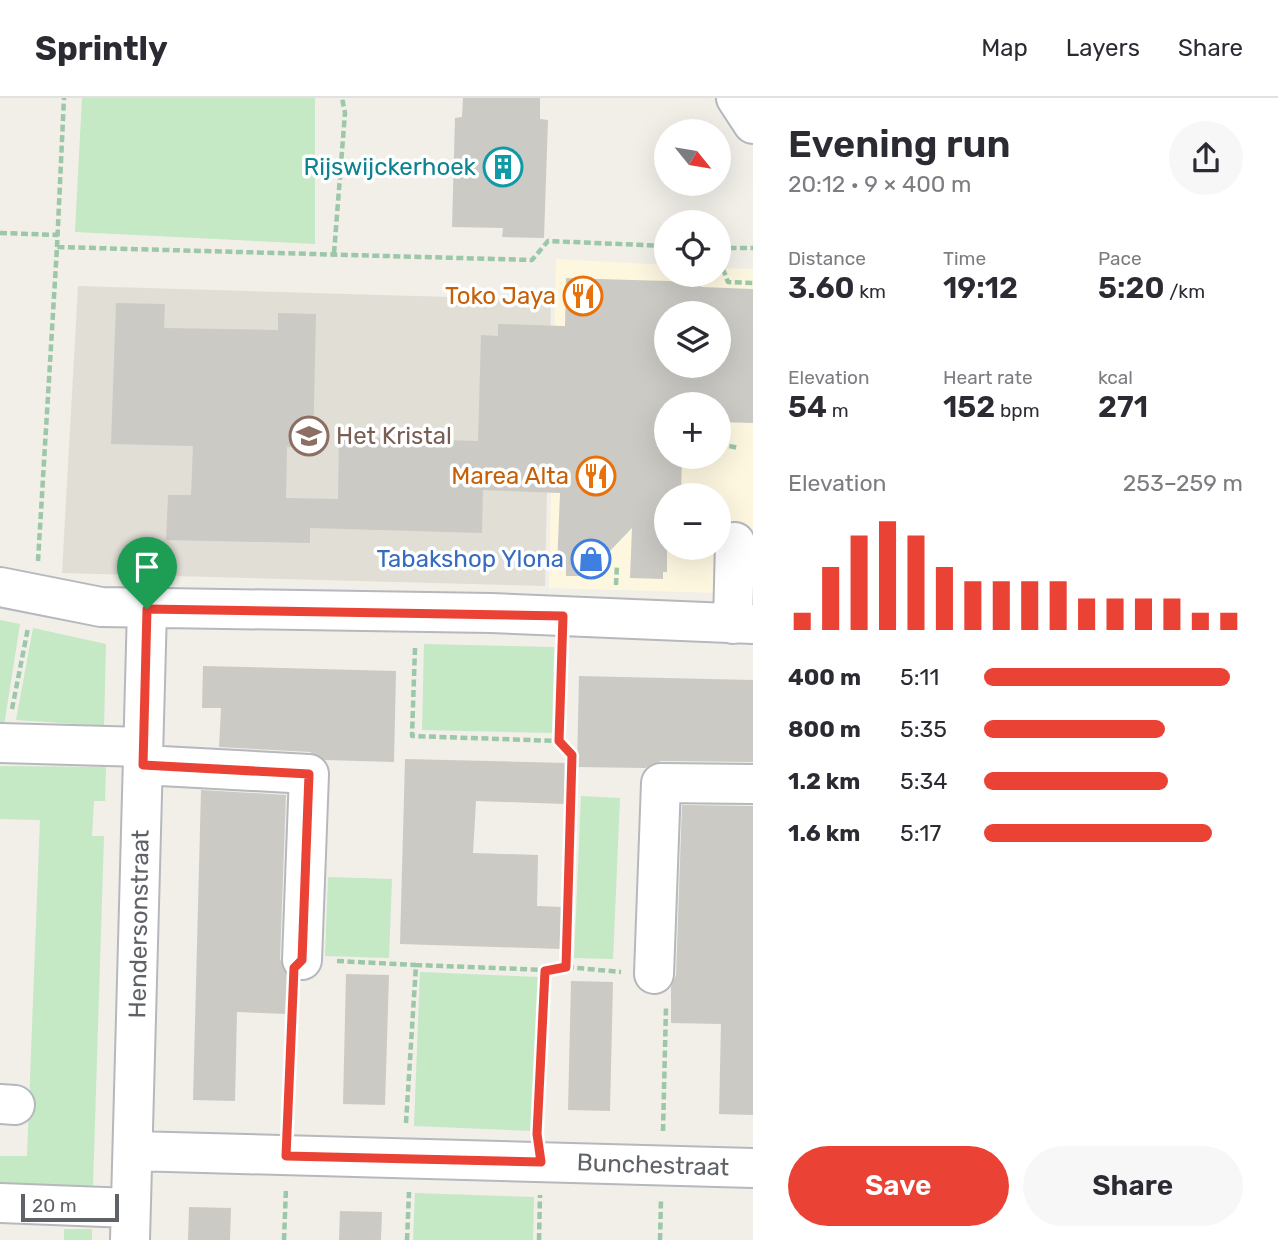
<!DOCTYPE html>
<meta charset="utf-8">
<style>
:root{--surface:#fff;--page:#f7f7f7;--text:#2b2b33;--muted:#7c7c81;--line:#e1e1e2;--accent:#ea4335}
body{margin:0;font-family:Rubik,sans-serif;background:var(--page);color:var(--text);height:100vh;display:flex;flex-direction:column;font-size:26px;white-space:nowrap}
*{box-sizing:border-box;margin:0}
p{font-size:23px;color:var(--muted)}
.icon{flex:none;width:38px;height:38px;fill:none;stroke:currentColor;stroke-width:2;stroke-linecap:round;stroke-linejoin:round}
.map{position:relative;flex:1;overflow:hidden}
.details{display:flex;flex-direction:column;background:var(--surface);width:525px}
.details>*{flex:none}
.needle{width:46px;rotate:120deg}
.tools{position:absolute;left:654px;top:21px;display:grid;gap:14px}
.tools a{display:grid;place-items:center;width:77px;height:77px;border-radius:50%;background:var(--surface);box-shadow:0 7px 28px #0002;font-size:35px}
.scale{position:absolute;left:21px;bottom:18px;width:98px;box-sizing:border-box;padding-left:7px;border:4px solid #5f6368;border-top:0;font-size:19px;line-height:24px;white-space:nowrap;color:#5f6368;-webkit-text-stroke:5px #fff;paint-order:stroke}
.pin{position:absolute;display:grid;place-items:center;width:60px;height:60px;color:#fff;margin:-72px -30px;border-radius:50% 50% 50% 0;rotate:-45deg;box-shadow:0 0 7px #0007}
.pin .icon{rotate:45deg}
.round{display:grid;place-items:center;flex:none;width:74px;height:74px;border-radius:37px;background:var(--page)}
.headline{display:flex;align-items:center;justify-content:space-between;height:119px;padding:0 35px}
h1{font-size:38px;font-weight:600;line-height:52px}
.stats{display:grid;grid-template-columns:repeat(3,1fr);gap:10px;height:119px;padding:7px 35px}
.stats div{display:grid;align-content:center}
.stats b{font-size:30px;font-weight:600}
.stats small{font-size:19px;font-weight:400}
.stats p{font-size:19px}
.chart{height:196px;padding:14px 35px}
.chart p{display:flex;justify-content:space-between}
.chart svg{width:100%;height:126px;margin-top:7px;stroke:var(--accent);stroke-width:6}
.button{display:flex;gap:14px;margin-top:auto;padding:14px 35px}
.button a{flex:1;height:80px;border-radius:42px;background:var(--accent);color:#fff;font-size:28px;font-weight:600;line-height:80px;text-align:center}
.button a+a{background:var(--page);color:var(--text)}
ul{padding:0 35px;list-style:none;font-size:23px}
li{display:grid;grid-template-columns:112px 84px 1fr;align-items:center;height:52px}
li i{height:18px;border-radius:9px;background:var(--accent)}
header{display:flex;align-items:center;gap:42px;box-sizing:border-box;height:98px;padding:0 35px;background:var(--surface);border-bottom:2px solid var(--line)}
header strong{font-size:33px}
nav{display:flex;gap:38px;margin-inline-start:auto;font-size:24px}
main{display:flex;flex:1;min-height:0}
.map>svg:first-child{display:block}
</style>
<header>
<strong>Sprintly</strong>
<nav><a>Map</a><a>Layers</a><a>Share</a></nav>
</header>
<main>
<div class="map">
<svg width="753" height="1142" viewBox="0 0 753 1142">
<rect width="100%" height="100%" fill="#f1efe8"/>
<path fill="#fef7e0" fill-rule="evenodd" d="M556 161 667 167V177H719V170L753 171V496L549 490ZM667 215H719V268H667ZM667 306H719V359H667ZM667 397H719V450H667Z"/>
<path fill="#e1ded6" d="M78 188 551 202 545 488 62 475Z"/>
<path fill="#c5e8c5" d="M82 0H315V146L75 134Z
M0 522 20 526 4 628H0Z
M33 530 106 546 104 628 16 622Z
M424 546 554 549 552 635 422 632Z
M0 668 106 669 105 703H94L92 738H104L93 1088 0 1086V1058H27L40 722 0 721Z
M581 698 620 700 613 861 574 860Z
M328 779 392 781 389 860 325 858Z
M420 874 539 879 532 1033 414 1028Z
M415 1095 534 1099 533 1142H413Z
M64 1131H92V1142H64Z"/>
<path fill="#cccac5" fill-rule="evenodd" d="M463 0H540V21L548 22 544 140 502 139 503 130 452 129 455 20 462 19Z
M566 180 701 184V189L753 191V325L719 324V306H667V359H682L681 397H667V474H663V481L630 480 632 430 586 478H566V469H557L560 395 483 392 482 435 310 430V445L166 442 168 397H191L193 348 111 346 116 205 165 206 164 230 278 232V215L316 216 313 350 287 349 286 400 338 401 339 339 478 343 481 237 498 238V226L565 228ZM667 215H719V268H667Z
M203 568 396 573 394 664 325 662 310 654 219 649 221 610H202Z
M579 578 753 582V664L661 663 645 670 577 669Z
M405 661 566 665 565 706 476 703 473 755 538 757 537 808 562 809 561 851 400 846Z
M201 692 286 697 280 861 288 878 287 916 237 914 235 1003 193 1002Z
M682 707 753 708V1017L719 1016 721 926 671 925V889L676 877Z
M346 876 389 877 385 1007 343 1006Z
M571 883 613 884 610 1013 568 1012Z
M189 1109 231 1110 230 1142H188Z
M340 1113 382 1114 381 1142H339Z"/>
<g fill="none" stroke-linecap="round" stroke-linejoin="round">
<defs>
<path id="minor" d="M736 0 753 26
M0 489 101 509 491 515 753 526
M733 526 735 444
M0 645 143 649
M143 667 309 676 302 862
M654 876 661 685 753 686
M0 1006 15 1007
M133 1053 753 1070
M0 1105 130 1110
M130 1142 147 511"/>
</defs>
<use href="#minor" stroke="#b5b8bc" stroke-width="42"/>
<path stroke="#9cc7a9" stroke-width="4.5" stroke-dasharray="7 3.5" stroke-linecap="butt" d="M0 135 58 137
M57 149 64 0
M719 150H753
M334 155 345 15 342 0
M719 161 728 184 753 185
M719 346 739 350
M38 463 57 149 532 162 548 143 667 148
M616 487 617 467
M415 550 412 638 559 643 562 554
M12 611 28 530
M559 643 572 657 567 869
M337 863 416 867
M546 872 567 869 621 874
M288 1022 293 895
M406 1025 416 867 547 872 537 1030
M663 1033 666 909
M284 1142 286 1090
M407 1142 409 1094
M539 1142 540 1097
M660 1142 661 1101"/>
<use href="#minor" stroke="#fff" stroke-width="38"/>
</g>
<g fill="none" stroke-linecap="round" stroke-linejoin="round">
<defs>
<path id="route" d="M147 511 563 518 559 643 572 657 566 869 545 873 537 1036 541 1064 286 1058 294 870 302 862 309 676 143 667Z"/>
</defs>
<use href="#route" stroke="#fff" stroke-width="14"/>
<use href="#route" stroke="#ea4335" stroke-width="9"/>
</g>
<defs>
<symbol id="building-ring" viewBox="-11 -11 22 22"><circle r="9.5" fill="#fff" stroke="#0f9aa8" stroke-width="1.5"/><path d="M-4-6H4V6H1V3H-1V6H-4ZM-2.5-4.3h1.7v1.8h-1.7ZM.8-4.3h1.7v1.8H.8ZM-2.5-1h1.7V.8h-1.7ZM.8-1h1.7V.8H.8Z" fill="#0f9aa8"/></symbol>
<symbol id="restaurant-ring" viewBox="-11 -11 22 22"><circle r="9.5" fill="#fff" stroke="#e8710a" stroke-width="1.5"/><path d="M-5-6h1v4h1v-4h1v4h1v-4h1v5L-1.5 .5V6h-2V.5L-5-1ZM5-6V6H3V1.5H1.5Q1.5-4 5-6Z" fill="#e8710a"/></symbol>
<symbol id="school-ring" viewBox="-11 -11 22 22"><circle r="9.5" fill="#fff" stroke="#8d6e63" stroke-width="1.5"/><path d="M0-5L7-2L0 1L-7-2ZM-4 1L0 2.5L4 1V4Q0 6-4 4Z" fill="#8d6e63"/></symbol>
<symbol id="shop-ring" viewBox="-11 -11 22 22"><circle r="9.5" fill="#fff" stroke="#3f7fe0" stroke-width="1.5"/><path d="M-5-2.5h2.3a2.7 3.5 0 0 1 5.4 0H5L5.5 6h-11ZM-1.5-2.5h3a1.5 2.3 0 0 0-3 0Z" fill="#3f7fe0"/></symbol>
</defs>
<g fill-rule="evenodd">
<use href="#building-ring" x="481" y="47" width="44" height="44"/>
<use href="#restaurant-ring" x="561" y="176" width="44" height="44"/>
<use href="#school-ring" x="287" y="316" width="44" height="44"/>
<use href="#restaurant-ring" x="574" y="356" width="44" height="44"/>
<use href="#shop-ring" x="569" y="439" width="44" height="44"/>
</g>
<g text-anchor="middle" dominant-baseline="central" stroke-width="7" stroke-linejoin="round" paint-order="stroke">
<g font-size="24" fill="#0d838f" stroke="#fff" text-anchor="end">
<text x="476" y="69">Rijswijckerhoek</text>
</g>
<g font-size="24" fill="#c56008" stroke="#fff" text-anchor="end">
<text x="556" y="198">Toko Jaya</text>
<text x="569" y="378">Marea Alta</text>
</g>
<g font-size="24" fill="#785e54" stroke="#fff" text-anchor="start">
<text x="336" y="338">Het Kristal</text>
</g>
<g font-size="24" fill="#366cbe" stroke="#fff" text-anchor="end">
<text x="564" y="461">Tabakshop Ylona</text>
</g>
<g font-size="24" fill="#5f6368" stroke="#fff">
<text transform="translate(139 826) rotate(-89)">Hendersonstraat</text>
<text transform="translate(653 1067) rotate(2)">Bunchestraat</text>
</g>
</g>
</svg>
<div class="tools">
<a><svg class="needle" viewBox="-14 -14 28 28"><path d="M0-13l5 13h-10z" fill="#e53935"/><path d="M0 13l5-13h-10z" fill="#7c7c81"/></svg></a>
<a><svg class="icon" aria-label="locate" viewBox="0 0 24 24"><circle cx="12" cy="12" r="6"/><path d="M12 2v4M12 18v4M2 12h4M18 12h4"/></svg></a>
<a><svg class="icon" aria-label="layers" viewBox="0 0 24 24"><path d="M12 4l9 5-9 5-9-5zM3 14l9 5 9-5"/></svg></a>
<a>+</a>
<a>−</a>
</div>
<div class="scale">20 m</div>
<div class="pin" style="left:147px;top:511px;background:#1e9e55"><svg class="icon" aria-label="arrive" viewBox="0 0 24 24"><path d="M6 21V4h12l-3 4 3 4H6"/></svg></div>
</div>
<section class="details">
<div class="headline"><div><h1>Evening run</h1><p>20:12 · 9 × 400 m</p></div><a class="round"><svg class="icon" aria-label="share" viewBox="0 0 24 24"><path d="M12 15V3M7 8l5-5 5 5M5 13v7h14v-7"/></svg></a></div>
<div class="stats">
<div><p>Distance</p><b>3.60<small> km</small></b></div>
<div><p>Time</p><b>19:12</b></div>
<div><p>Pace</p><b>5:20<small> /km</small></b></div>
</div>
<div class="stats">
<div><p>Elevation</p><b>54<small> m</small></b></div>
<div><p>Heart rate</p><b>152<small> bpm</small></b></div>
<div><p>kcal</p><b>271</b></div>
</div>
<div class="chart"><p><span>Elevation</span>253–259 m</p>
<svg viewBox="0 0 160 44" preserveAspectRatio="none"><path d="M5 44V38M15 44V22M25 44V11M35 44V6M45 44V11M55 44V22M65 44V27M75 44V27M85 44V27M95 44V27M105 44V33M115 44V33M125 44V33M135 44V33M145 44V38M155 44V38"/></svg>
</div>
<ul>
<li><b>400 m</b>5:11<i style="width:95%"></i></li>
<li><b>800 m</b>5:35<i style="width:70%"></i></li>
<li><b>1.2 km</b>5:34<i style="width:71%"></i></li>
<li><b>1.6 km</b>5:17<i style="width:88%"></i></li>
</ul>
<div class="button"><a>Save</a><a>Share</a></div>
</section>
</main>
